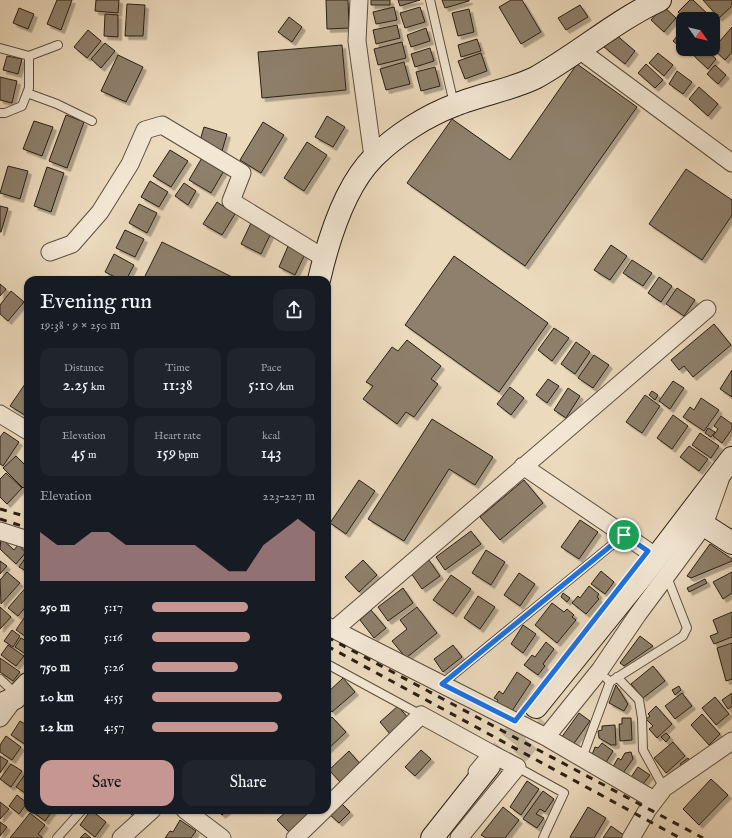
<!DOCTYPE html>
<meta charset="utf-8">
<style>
:root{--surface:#171b24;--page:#20242c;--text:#f1f3f6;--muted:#9ea1a6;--accent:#c59692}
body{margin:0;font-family:"IM FELL English",serif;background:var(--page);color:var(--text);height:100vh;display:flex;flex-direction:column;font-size:15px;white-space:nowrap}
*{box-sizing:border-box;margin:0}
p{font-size:13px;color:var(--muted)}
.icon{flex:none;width:22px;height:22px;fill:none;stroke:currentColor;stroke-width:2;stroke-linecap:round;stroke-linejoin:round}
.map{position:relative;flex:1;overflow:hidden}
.side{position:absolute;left:24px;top:276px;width:307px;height:538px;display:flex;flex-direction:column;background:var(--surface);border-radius:12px;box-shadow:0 1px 3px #0004}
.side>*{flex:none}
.needle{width:26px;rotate:124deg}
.controls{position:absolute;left:676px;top:12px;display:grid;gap:8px}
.controls a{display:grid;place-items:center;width:44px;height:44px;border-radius:8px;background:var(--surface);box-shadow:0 1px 3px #0004;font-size:20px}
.pin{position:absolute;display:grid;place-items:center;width:34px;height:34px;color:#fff;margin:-17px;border:2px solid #fff;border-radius:50%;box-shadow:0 1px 4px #0007}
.round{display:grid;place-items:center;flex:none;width:42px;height:42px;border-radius:12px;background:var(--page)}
.summary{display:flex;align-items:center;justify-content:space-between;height:68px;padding:0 16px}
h1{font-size:22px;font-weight:600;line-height:30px}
.figures{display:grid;grid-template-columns:repeat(3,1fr);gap:6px;height:68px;padding:4px 16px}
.figures div{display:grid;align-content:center;border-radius:10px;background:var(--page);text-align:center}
.figures b{font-size:17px;font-weight:600}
.figures small{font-size:11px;font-weight:400}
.figures p{font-size:11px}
.chart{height:112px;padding:8px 16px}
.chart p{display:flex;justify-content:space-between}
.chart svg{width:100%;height:72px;margin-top:4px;fill:var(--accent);opacity:.7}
.button{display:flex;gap:8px;margin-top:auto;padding:8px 16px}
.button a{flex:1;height:46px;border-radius:12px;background:var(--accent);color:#111;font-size:16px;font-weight:600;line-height:46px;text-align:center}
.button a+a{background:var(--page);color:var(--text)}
ul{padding:0 16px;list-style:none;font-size:13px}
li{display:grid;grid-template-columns:64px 48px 1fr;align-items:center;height:30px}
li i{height:10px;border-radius:5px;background:var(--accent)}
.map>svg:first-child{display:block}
</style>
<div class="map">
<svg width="732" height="838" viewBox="0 0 732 838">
<defs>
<filter id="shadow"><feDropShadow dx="3.5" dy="3.5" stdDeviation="0" flood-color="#0004"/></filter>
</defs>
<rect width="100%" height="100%" fill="#ecdabd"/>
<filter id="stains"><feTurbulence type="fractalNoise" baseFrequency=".005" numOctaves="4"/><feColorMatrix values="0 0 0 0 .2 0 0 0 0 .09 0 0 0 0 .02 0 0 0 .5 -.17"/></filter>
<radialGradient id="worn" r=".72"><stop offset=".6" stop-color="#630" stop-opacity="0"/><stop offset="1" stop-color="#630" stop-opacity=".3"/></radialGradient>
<path fill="#8e806c" stroke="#281f15" filter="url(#shadow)" d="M57 0H72L61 30 47 24Z
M96 0H119L118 13 95 11Z
M326 0H348L349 28 327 29Z
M371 0H390V5H371Z
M398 0H420L400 6Z
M442 0H469V1L445 8Z
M511 0H522L541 32 521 44 499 7Z
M690 0H693L715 21 713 24V19H685L678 12Z
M703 0H732V6L719 18Z
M127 4 145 5 143 36H125Z
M580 5 588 17 566 30 558 18Z
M663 6 676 18 664 32 651 20Z
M394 7 397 20 376 24 373 12Z
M420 7 425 22 405 28 400 13Z
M19 8 34 14 28 29 13 23Z
M469 9 474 32 458 36 452 13Z
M105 14 118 15V37L104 36Z
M289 17 302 27 292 42 278 32Z
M397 25 400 38 376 44 373 30Z
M732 27V52L725 60 713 49Z
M426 28 430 41 411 47 407 35Z
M683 29V49H690L687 53 673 41Z
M88 30 101 41 87 58 74 47Z
M615 34 635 51 625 64 604 47Z
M477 39 481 51 461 57 458 45Z
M402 42 406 58 378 65 374 49Z
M105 43 115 51 101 68 91 59Z
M342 45 346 90 262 98 258 52Z
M430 48 434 61 415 67 411 54Z
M698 49H705L716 59 708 69 693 55Z
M481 53 487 71 465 79 458 61Z
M658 53 673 65 664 76 649 63Z
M118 55 143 67 126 102 101 91Z
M7 56 22 59 18 74 3 70Z
M404 62 410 84 386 90 380 69Z
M577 64 637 107 525 266 407 183 452 119 510 160Z
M646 64 663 80 655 88 638 73Z
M715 65 726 75 718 84 707 74Z
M435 67 440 86 421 91 416 72Z
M677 71 692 82 683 94 669 84Z
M0 77 17 81 12 103 0 100Z
M699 87 718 104 708 116 689 99Z
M66 115 84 122 67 168 49 161Z
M327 116 345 127 333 147 315 137Z
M34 121 53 127 42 156 23 149Z
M263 122 284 135 261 173 240 160Z
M204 127 227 134 222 151 199 144Z
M307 142 327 155 304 191 284 178Z
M170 150 188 161 171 187 153 176Z
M203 156 225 169 211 193 189 180Z
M8 166 28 171 20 199 0 193Z
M47 167 64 173 51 212 34 206Z
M686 169 732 200V215L702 260 649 224Z
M150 181 168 192 159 207 141 197Z
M184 183 196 191 188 205 175 196Z
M217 202 235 214 222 235 203 224Z
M139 204 157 213 147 233 129 223Z
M0 206 8 208 1 232H0Z
M251 223 271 233 261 254 241 244Z
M125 230 144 239 135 257 116 248Z
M162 242 238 280H143Z
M289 244 306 252 295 275 279 267Z
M611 245 627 256 610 280 594 270Z
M114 254 134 265 126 280H121L105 272Z
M454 256 548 323 499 392 405 325Z
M632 260 652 273 643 286 623 273Z
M97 276 103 280H94Z
M659 277 672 286 661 302 648 293Z
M0 284 6 289 0 296Z
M677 288 695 300 684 316 666 304Z
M11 291 24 302 8 321 0 314V305Z
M714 324 731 345 693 377 684 366 679 370 671 360Z
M554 328 569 338 552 361 538 350Z
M407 340 441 366 431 379 438 384 414 417 406 412 397 424 363 399 373 386 366 382 392 347 398 351Z
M576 342 590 352 575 374 561 364Z
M594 355 609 365 593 388 578 378Z
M732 370V397L720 389Z
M548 379 559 386 547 403 536 395Z
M673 381 684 388 670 409 659 401Z
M25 384 28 386V417L10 406Z
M510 387 524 398 511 415 497 404Z
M568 388 580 396 566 418 554 410Z
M652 391 658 395 655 400 649 395Z
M645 395 660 406 642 433 626 422Z
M701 398 719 410 704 431 683 417 690 407 694 410Z
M673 415 688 426 672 449 657 438Z
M721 416 732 424V429L722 443 713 436 718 429 714 426Z
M432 419 493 457 475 485 449 469 404 541 368 519Z
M708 428 715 432 711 437 705 433Z
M4 432 19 442 3 466 0 464V437Z
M700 433 719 446 711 458 692 445Z
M689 446 708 459 699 471 680 457Z
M16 456 28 468V483L23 488 3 468Z
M6 473 22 488 7 504 0 497V479Z
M359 480 375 491 346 534 330 523Z
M524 480 543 503 500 540 480 517Z
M580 520 598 532 579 559 561 547Z
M471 531 481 544 445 570 436 557Z
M1 538 14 550 18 545 26 552 16 564 0 549Z
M710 544 732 559V561L691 578 687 576Z
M486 550 505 562 491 585 472 573Z
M28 554V572L19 567Z
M363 560 377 575 359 592 345 577Z
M429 560 440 576 422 589 411 573Z
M0 561 7 566 0 574Z
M601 571 614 582 605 594 591 584Z
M7 572 20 583 1 604 0 580Z
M732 572V593L723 599 713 582Z
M519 573 535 584 520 606 504 595Z
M451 575 471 589 453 614 433 600Z
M705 579 707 583 689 592 687 588Z
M28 585V604L18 616 8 608Z
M589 586 599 594 597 597 599 599 586 614 572 603 578 596 580 598Z
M403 588 413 603 388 621 378 607Z
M563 593 570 598 567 602 561 597Z
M478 596 495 607 480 629 464 618Z
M552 603 564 612 567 609 574 615 572 617 576 620 557 643 535 625Z
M0 607 11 617 0 629Z
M417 607 437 633 406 658 392 641 407 629 400 620Z
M371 610 386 628 374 638 360 620Z
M28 612V638L16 630Z
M732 612V637L714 644 710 636 718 633 713 620Z
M523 625 536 634 523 653 511 644Z
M12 630 20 636 13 647 4 641Z
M640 636 653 646 624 666 620 663Z
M21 638 28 642V647L24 653 15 647Z
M546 642 554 649 543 664 545 666 538 675 524 665 532 655 535 657Z
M732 643V679L726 681 717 648Z
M8 645 24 656 16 666 1 655Z
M453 645 462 657 443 672 434 659Z
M0 658 20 672 13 681 0 672Z
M653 666 665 681 643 698 631 684Z
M517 672 531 682 510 714 495 704 498 700 494 698 499 691 503 694Z
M343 678 355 692 332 712 327 706V693Z
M616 685 628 704 624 711 609 703Z
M679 686 681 690 675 695 672 690Z
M682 693 692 706 675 719 665 706Z
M732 693V706L728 709 722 700Z
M715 697 729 714 716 725 702 708Z
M398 706 408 718 390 734 380 722Z
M656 706 672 724 657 738 649 729 653 726 646 719 650 716 648 714Z
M579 713 590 721 572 746 561 738Z
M702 714 720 734 709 745 691 725Z
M332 717 346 732 327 750V722Z
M622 718H631L632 740 620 741 619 724H622Z
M20 721 28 726V742L26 745 11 735Z
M615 725 616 745H611L599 738 598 731 602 730V726Z
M666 733 670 737 666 742 661 737Z
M6 736 21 747 12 760 0 752V745Z
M673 742 685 756 666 773 654 758Z
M602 743 613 751 605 764 592 755 595 747 598 748Z
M421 750 431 759 415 776 405 767Z
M349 751 361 765 341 783 329 770Z
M631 752 633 759 623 773 611 770 618 758 621 760 625 753Z
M0 756 8 761 0 773Z
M688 758 690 761 682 767 680 764Z
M11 764 22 771 11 787 0 779Z
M638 767 650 775 640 788 629 780Z
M26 773 28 774V795L16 787Z
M711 779 728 795 699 825 683 809Z
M527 781 539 789 521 815 510 807Z
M327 786 332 791 327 796Z
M543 791 554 799 545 812 540 809 536 814 544 818 537 828 523 819Z
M17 795 27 803 19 814 9 806Z
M0 802 9 809 0 819Z
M341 803 350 812 339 823 330 815Z
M503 807 519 820 505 838H486L481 835Z
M588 807 606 818 594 838H572L570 837Z
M30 810H53L45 821Z
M91 810 106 822 95 837 80 825Z
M127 810H142L135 818Z
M217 810H228L222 815Z
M288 810H303L308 815 290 833 277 820Z
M30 813 45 825 38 834 43 838H10Z
M180 820 196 831 191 838H165L170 831 173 832Z
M0 822 7 827 0 836Z
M611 826 625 836 624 838H603Z
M85 833 91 838H80Z"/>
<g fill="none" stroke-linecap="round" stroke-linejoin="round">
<path stroke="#c5b59b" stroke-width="17" stroke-dasharray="17 8" stroke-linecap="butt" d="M503 775 549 722"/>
<path stroke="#c5b59b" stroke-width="22" stroke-dasharray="22 11" stroke-linecap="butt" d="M489 766 536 707"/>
<defs>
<path id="lane" d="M430 0 454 104
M0 48 29 56 58 45
M27 93 57 104 92 121
M0 113H5L22 106 29 88V56
M327 664 421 715
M617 677 639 700 642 718 643 750 664 788
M0 679 17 695
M610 682 683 636 687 628 667 577
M442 684 624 535
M582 758 610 682 607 679
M517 767 564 793 543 838
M57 838 82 810"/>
<path id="street" d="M359 0 357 41 373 157
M578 49 732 163
M50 252 72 244 100 212 130 164 145 130 162 125 242 173 231 201 324 258
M0 414 28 431
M523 466 648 551
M0 531 28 540
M327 626 546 737 600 670 638 614 704 525 720 480
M335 629 707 309
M0 718 15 698
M546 737 654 800
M327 807 421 715 492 754
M185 810 222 838
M121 838 152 810
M295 838 324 810
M459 838 517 767 492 754 477 772
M631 838 648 809 664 788 732 741"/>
<path id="secondary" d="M319 280C328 241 345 186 374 157 396 135 426 116 455 105 479 95 513 89 535 78 578 54 615 21 660 0
M704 525 732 543
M0 705 15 698 28 684
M536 707 642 576 732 458
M432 838 489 766"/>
</defs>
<use href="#lane" stroke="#594e3f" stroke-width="10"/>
<use href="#street" stroke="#594e3f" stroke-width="19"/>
<use href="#secondary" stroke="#281f15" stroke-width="24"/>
<use href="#lane" stroke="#f3e7d4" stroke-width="8"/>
<use href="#street" stroke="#f3e7d4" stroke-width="17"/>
<use href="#secondary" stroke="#f3e7d4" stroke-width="22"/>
<path stroke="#281f15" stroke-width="3" stroke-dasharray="7 7" stroke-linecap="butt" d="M0 509 28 517
M0 519 28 528
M327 637 703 838
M327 646 680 838"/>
</g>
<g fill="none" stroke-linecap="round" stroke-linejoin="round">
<defs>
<path id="route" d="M624 535 648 551 515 721 442 684Z"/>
</defs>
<use href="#route" stroke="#fff" stroke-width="8"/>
<use href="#route" stroke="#1a73e8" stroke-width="5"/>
</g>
<rect width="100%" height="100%" filter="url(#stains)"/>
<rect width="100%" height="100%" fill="url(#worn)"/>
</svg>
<div class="controls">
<a><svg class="needle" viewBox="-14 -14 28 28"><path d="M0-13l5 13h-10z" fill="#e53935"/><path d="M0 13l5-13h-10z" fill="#9ea1a6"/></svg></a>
</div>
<div class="pin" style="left:624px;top:535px;background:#1e9e55"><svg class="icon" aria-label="arrive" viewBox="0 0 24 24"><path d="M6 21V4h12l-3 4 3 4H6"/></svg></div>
<section class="side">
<div class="summary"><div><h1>Evening run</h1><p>19:38 · 9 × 250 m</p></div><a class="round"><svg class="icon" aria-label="share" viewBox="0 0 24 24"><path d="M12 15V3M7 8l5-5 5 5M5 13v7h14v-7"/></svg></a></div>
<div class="figures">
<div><p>Distance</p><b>2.25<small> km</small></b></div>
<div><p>Time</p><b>11:38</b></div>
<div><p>Pace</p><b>5:10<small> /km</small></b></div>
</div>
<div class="figures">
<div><p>Elevation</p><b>45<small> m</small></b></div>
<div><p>Heart rate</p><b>159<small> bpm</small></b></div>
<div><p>kcal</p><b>143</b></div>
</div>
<div class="chart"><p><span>Elevation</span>223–227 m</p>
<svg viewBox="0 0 160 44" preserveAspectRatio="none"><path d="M0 44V14L10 22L20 22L30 14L40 14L50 22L60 22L70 22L80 22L90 22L100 30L110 38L120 38L130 22L140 14L150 6L160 14V44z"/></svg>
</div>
<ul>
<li><b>250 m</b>5:17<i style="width:59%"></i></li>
<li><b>500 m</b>5:16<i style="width:60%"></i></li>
<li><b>750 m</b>5:26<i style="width:53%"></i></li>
<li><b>1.0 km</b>4:55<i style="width:80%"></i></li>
<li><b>1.2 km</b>4:57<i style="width:77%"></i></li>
</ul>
<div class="button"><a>Save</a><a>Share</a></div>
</section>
</div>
